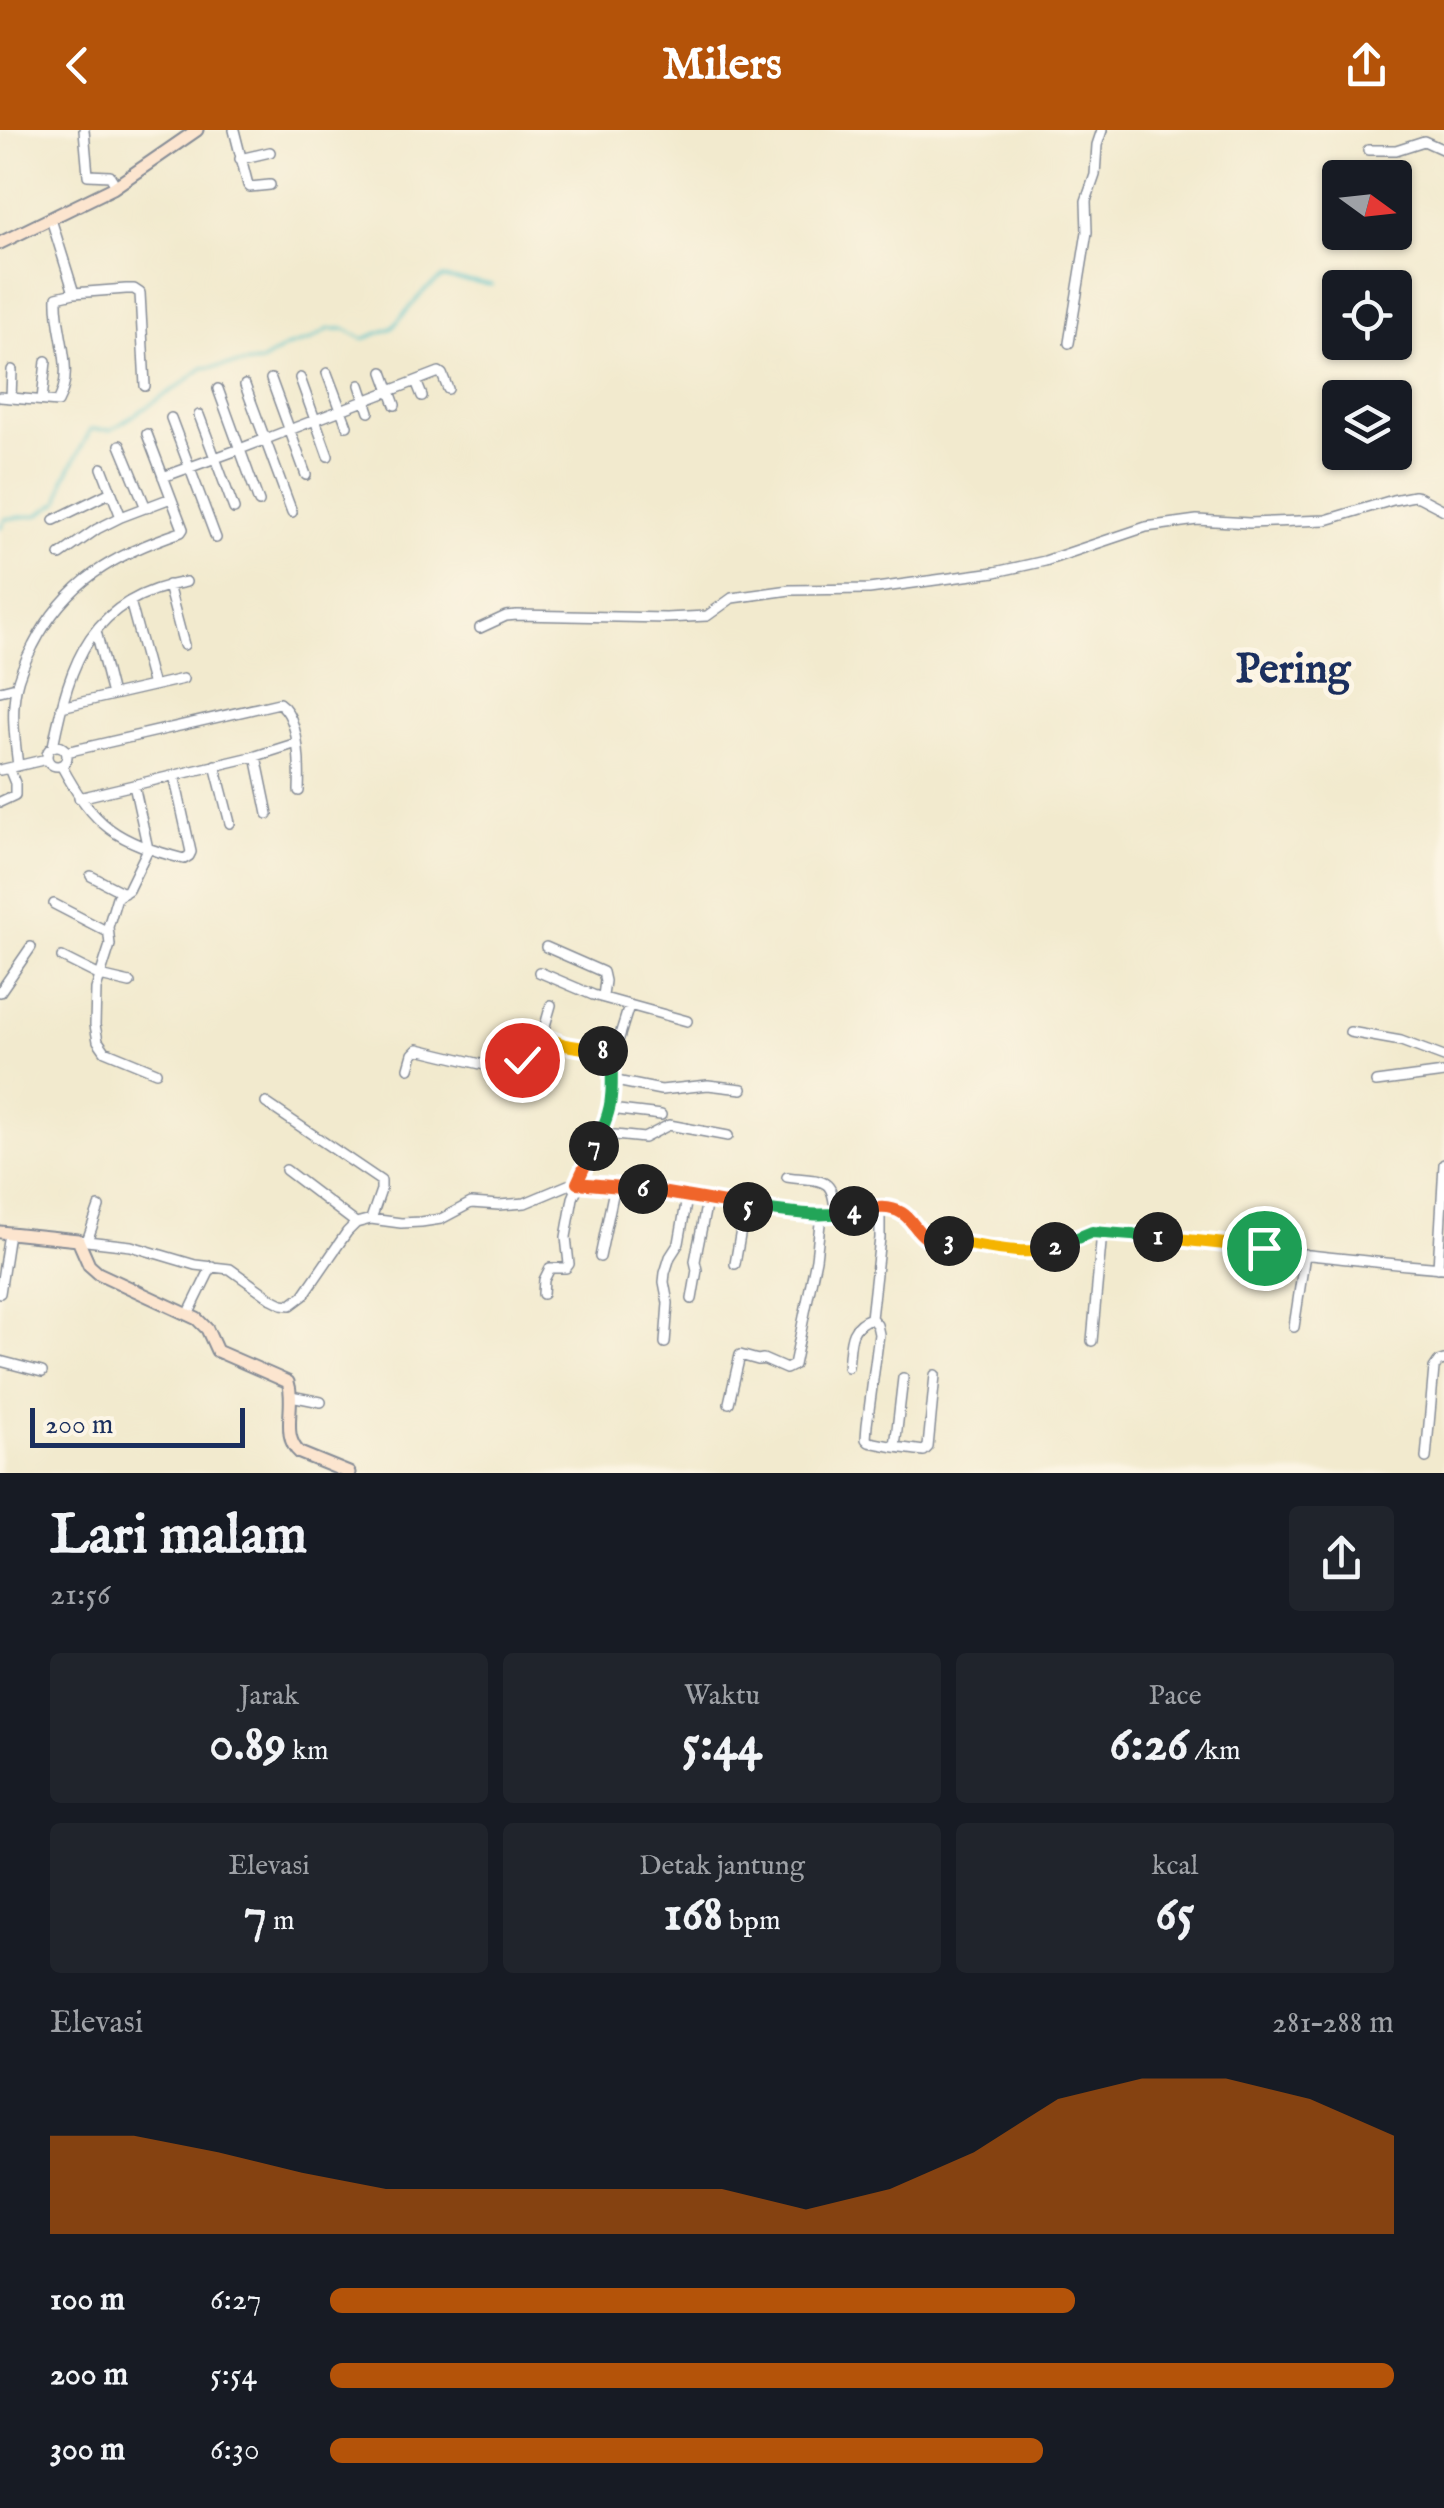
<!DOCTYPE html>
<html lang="id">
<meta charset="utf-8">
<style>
:root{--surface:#171b24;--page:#20242c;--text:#f1f3f6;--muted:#9ea1a6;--accent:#b45309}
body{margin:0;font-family:"IM FELL English",serif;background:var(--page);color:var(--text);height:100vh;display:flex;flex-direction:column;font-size:38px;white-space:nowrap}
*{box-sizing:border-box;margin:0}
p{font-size:32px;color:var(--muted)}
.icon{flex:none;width:55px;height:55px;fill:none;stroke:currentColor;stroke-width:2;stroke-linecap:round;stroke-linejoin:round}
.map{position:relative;height:1343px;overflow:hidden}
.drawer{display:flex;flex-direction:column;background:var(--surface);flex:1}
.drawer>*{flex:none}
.needle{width:65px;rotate:105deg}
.fabs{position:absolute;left:1322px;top:30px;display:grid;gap:20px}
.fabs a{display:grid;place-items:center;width:90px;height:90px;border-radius:10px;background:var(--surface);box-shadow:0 2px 8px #0004;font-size:50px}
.scale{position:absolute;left:30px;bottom:25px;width:215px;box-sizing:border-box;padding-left:10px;border:5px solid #1b2f5e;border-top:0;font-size:28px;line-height:35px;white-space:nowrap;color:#1b2f5e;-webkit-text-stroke:8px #fcf5e5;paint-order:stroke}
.pin{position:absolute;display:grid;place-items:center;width:85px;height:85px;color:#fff;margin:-42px;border:5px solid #fff;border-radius:50%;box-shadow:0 2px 10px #0007}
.km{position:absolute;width:50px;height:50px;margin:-25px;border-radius:50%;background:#222;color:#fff;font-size:28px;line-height:50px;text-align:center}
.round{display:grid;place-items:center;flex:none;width:105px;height:105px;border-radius:10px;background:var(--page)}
.headline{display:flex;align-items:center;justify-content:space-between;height:170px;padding:0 50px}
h1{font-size:55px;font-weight:800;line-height:75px}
.stats{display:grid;grid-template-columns:repeat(3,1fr);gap:15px;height:170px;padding:10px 50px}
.stats div{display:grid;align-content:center;border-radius:10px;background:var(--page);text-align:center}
.stats b{font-size:50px;font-weight:800}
.stats small{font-size:28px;font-weight:400}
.stats p{font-size:28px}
.chart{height:280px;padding:20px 50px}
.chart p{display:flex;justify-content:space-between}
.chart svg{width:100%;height:180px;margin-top:10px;fill:var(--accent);opacity:.7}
ul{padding:0 50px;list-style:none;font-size:32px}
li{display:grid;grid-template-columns:160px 120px 1fr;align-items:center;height:75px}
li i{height:25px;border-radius:12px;background:var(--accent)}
header{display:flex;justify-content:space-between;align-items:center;height:130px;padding:0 50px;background:var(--accent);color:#fff;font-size:45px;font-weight:800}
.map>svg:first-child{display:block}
</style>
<header><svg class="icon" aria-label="back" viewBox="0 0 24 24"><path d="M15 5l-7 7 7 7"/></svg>Milers<svg class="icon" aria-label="share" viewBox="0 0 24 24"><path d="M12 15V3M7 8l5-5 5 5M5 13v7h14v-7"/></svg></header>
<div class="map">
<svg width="1444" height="1343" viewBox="0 0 1444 1343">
<rect width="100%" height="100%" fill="#fcf5e5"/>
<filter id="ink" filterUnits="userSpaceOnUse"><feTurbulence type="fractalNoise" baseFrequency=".01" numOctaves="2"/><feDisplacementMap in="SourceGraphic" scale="20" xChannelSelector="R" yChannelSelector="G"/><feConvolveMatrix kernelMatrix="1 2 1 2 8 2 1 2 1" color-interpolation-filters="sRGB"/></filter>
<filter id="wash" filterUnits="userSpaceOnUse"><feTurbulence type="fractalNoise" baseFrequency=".0048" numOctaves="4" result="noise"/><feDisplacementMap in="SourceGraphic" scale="40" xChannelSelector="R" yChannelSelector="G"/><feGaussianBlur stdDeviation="2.25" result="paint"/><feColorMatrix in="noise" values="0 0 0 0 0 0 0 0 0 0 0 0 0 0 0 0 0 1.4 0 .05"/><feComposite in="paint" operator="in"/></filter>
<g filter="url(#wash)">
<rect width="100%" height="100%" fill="#f2eace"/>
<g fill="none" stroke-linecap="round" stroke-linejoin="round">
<path stroke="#54c2ca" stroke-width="2.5" d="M0 398 5 389 38 385 60 371 64 350 91 299 111 300 179 256 203 238 261 232 286 217 311 210 329 199H346L363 209 392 198 424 161 442 148 492 155"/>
</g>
</g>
<g filter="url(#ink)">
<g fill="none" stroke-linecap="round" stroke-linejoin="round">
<defs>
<path id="street" d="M84 0 88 45 110 46 116 56
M234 0 248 55 250 57 270 55
M1368 20H1396L1424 11 1444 20
M240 29 270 22
M51 89 74 163
M1069 213 1087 102 1086 71 1095 45 1097 15 1102 0
M383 242 395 275
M327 243 347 296
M300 248 328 326
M271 249 306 345
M416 251 422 266
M245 255 292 382
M360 255 369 282
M218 259 259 372
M0 267 58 272C76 239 55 202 57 167L74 163 126 159H134L140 163 145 256
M11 268 12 240
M42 270 46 231
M199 285 234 379
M171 288 216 408
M120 315 146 378
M102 338 121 387
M163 347 240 319 439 242 442 244 448 259
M54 390 111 362
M60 425 97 399 121 387 171 368
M168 455 184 515
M130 471 153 556
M480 498 506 486 517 485 666 488 707 486 732 468 790 460 869 459 995 442 1045 431 1146 397 1197 390 1249 393 1326 390 1393 370 1414 366 1419 367 1444 380
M96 501 112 565
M0 561 16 557
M61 577 183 549
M47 626a10 10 0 1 1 20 0a10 10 0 1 1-20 0Z
M53 616C70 531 91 468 186 452
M66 622 279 573C300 587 300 637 299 661
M256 626 268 684
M61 635C95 698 116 711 184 729L189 726 191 722 174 645
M215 635 230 693
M18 636C15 610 11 584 16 559 19 544 26 529 33 516 66 451 115 424 181 402L183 399 147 304
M0 640 47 629
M134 655 148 719 128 760 117 767 108 797 110 815 96 859 95 895 98 911 105 921 156 942
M79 668 256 626 297 613
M0 672 15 665V653L9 638
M91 746 124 763
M54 774 108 802
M546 817 603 842 605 851 603 866
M62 827 100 846 130 853
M539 842 593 865 687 891
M0 862 31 817
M1350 902 1401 911 1444 927
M542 906 565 915 614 924
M409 938 413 924 418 919 489 936 502 932 523 930 542 906 551 875
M611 950 661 960 708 955 742 959
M1376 952 1444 943
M266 973 381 1051V1060L371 1089
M610 979 661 985
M599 1006 615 1005 644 1008 669 995 728 1006
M286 1040 356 1093
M787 1047C821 1052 834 1044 835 1085
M880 1077V1108L871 1188 877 1195 879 1204 867 1295 866 1309 869 1312 895 1317 903 1248
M78 1110 131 1116 195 1135 230 1139 272 1169 282 1174 291 1175 303 1166 347 1102 356 1093 371 1089 401 1093 421 1092 441 1089 471 1073 499 1075 525 1073 568 1055 577 1053 623 1055 745 1077 821 1085H835L880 1077 892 1079 903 1083 929 1109 1027 1121 1048 1120 1085 1103 1102 1102C1217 1112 1330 1130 1444 1138
M87 1111 99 1077
M600 1127 615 1055
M735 1134 745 1077
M1438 1138 1444 1034
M0 1163 9 1103
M543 1164 544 1150 550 1138H566L569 1134 566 1107 573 1068 610 979 611 934 629 876
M692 1169 697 1140 695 1131 707 1071
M188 1185 212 1136
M1294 1197 1305 1124
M1092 1211 1102 1102
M665 1213 668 1173 664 1152 665 1143 670 1127 679 1113 687 1068
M0 1231 42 1242
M848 1237C851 1215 847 1196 871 1188
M291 1266 321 1272
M729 1273 740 1225 758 1230 763 1229 786 1239 794 1235 816 1129 821 1085
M895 1317 924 1321 928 1317 935 1245
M1426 1328 1434 1238 1438 1232 1444 1230"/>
<path id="secondary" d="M0 113 113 58 197 0
M0 1102 78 1110 89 1135 98 1143 197 1189 207 1199 217 1221 288 1252C296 1275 280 1306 300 1323L349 1343"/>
</defs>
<use href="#street" stroke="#868c96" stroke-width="12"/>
<use href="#secondary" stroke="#868c96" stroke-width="15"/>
<use href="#street" stroke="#fff" stroke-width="9"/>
<use href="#secondary" stroke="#fce5cf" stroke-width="11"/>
</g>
</g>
<g fill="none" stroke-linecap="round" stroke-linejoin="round" filter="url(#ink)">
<defs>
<path id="split-1" d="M1158 1107 1264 1118"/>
<path id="split-2" d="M1055 1117 1092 1102 1158 1107"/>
<path id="split-3" d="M949 1111C977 1115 1029 1128 1055 1117"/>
<path id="split-4" d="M854 1081C870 1079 887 1074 902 1083 912 1089 916 1101 925 1107 931 1111 942 1110 949 1111"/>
<path id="split-5" d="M748 1077C783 1081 819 1089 854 1081"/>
<path id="split-6" d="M643 1059 748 1077"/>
<path id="split-7" d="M594 1016 577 1053 643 1059"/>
<path id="split-8" d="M594 1016C602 1001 610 984 611 967 613 952 610 939 614 924L603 921"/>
<path id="split-9" d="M522 930 534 918 542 906 565 915 603 921"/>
</defs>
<use href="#split-1" stroke="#fff" stroke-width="20"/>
<use href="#split-2" stroke="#fff" stroke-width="20"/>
<use href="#split-3" stroke="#fff" stroke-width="20"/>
<use href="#split-4" stroke="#fff" stroke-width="20"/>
<use href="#split-5" stroke="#fff" stroke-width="20"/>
<use href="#split-6" stroke="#fff" stroke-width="20"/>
<use href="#split-7" stroke="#fff" stroke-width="20"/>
<use href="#split-8" stroke="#fff" stroke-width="20"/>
<use href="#split-9" stroke="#fff" stroke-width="20"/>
<use href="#split-1" stroke="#f5b400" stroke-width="12"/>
<use href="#split-2" stroke="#22a559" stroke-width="12"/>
<use href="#split-3" stroke="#f5b400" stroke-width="12"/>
<use href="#split-4" stroke="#f0652b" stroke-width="12"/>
<use href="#split-5" stroke="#22a559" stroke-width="12"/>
<use href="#split-6" stroke="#f0652b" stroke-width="12"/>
<use href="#split-7" stroke="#f0652b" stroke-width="12"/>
<use href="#split-8" stroke="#22a559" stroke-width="12"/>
<use href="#split-9" stroke="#f5b400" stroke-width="12"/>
</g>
<g text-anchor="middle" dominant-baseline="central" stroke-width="10" stroke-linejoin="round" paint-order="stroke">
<g font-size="42" font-weight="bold" fill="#1b2f5e" stroke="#fcf5e5">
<text x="1293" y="540">Pering</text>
</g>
</g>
</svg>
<div class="fabs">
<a><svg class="needle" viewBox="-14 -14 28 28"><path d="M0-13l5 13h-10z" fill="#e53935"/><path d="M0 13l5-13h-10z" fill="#9ea1a6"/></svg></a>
<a><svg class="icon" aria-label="locate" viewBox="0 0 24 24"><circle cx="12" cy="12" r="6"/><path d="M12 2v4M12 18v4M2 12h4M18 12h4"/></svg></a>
<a><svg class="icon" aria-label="layers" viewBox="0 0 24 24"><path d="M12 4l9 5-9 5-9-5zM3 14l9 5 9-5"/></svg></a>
</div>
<div class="scale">200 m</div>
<div class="pin" style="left:1264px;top:1118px;background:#1e9e55"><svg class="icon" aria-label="arrive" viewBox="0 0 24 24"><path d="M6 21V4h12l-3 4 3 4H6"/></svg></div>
<div class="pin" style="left:522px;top:930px;background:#d93025"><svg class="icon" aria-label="check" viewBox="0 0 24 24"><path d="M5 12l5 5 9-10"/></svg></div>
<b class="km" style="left:1158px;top:1107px">1</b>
<b class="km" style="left:1055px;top:1117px">2</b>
<b class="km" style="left:949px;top:1111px">3</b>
<b class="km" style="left:854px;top:1081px">4</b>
<b class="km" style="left:748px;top:1077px">5</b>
<b class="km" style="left:643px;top:1059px">6</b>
<b class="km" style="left:594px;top:1016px">7</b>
<b class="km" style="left:603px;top:921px">8</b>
</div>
<section class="drawer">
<div class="headline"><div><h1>Lari malam</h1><p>21:56</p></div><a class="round"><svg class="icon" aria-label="share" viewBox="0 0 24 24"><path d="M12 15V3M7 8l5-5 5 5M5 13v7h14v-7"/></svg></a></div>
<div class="stats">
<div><p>Jarak</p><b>0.89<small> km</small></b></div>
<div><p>Waktu</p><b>5:44</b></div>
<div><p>Pace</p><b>6:26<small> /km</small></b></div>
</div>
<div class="stats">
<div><p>Elevasi</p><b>7<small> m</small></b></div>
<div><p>Detak jantung</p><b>168<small> bpm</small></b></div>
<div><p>kcal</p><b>65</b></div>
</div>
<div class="chart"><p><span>Elevasi</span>281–288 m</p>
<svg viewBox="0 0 160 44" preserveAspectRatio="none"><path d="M0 44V20L10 20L20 24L30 29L40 33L50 33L60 33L70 33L80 33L90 38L100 33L110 24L120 11L130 6L140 6L150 11L160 20V44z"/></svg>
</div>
<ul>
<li><b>100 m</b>6:27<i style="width:70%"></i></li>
<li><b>200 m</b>5:54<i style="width:100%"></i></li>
<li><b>300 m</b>6:30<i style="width:67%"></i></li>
</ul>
</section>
